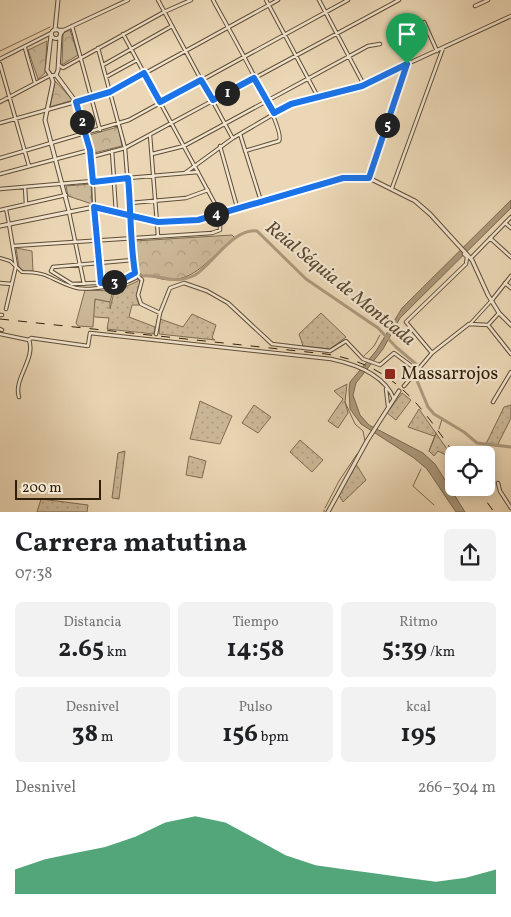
<!DOCTYPE html>
<html lang="es">
<meta charset="utf-8">
<style>
:root{--surface:#fff;--page:#f2f2f2;--text:#202124;--muted:#757577;--accent:#0b8043}
body{margin:0;font-family:Vollkorn,serif;background:var(--page);color:var(--text);height:100vh;display:flex;flex-direction:column;font-size:19px;white-space:nowrap}
*{box-sizing:border-box;margin:0}
p{font-size:16px;color:var(--muted)}
.icon{flex:none;width:28px;height:28px;fill:none;stroke:currentColor;stroke-width:2;stroke-linecap:round;stroke-linejoin:round}
.map{position:relative;height:512px;overflow:hidden}
.details{display:flex;flex-direction:column;background:var(--surface);flex:1}
.details>*{flex:none}
.tools{position:absolute;left:445px;top:446px;display:grid;gap:10px}
.tools a{display:grid;place-items:center;width:50px;height:50px;border-radius:8px;background:var(--surface);box-shadow:0 2px 12px #0003;font-size:25px}
.scale{position:absolute;left:15px;bottom:12px;width:86px;box-sizing:border-box;padding-left:5px;border:2px solid #301f0b;border-top:0;font-size:14px;line-height:18px;white-space:nowrap;color:#301f0b;-webkit-text-stroke:4px #f2e5cf;paint-order:stroke}
.pin{position:absolute;display:grid;place-items:center;width:42px;height:42px;color:#fff;margin:-51px -21px;border-radius:50% 50% 50% 0;rotate:-45deg;box-shadow:0 0 5px #0007}
.pin .icon{rotate:45deg}
.km{position:absolute;width:25px;height:25px;margin:-12px;border-radius:50%;background:#222;color:#fff;font-size:14px;line-height:25px;text-align:center}
.round{display:grid;place-items:center;flex:none;width:52px;height:52px;border-radius:8px;background:var(--page)}
.summary{display:flex;align-items:center;justify-content:space-between;height:85px;padding:0 15px}
h1{font-size:28px;font-weight:700;line-height:38px}
.metrics{display:grid;grid-template-columns:repeat(3,1fr);gap:8px;height:85px;padding:5px 15px}
.metrics div{display:grid;align-content:center;border-radius:8px;background:var(--page);text-align:center}
.metrics b{font-size:25px;font-weight:700}
.metrics small{font-size:14px;font-weight:400}
.metrics p{font-size:14px}
.chart{height:140px;padding:10px 15px}
.chart p{display:flex;justify-content:space-between}
.chart svg{width:100%;height:90px;margin-top:5px;fill:var(--accent);opacity:.7}
.map>svg:first-child{display:block}
</style>
<div class="map">
<svg width="511" height="512" viewBox="0 0 511 512">
<defs>
<pattern id="grass-dots" width="8" height="8" patternUnits="userSpaceOnUse" patternTransform="scale(1.25)"><rect width="8" height="8" fill="#cbb898"/><path d="M2 2h.1M6 6h.1" fill="none" stroke="#af9e82" stroke-width="1.8" stroke-linecap="round"/></pattern>
<pattern id="park-crowns" width="20" height="18" patternUnits="userSpaceOnUse" patternTransform="scale(1.25)"><rect width="20" height="18" fill="#cbb898"/><path d="M2 6a3 3 0 1 1 6 0M12 15a3 3 0 1 1 6 0" fill="none" stroke="#af9e82"/></pattern>
</defs>
<rect width="100%" height="100%" fill="#ebd7b5"/>
<filter id="stains"><feTurbulence type="fractalNoise" baseFrequency=".004" numOctaves="4"/><feColorMatrix values="0 0 0 0 .2 0 0 0 0 .09 0 0 0 0 .02 0 0 0 .5 -.17"/></filter>
<radialGradient id="worn" r=".72"><stop offset=".6" stop-color="#630" stop-opacity="0"/><stop offset="1" stop-color="#630" stop-opacity=".3"/></radialGradient>
<path fill="url(#grass-dots)" stroke="#7e6c52" d="M138 279 140 281 137 299 139 305H132L129 317 155 327 154 334 107 329 109 318 95 317 93 315 95 299 110 302V309L114 292 138 281Z
M321 313 346 337 330 349 303 346 299 334Z
M192 314 216 325 212 338 215 340 159 334 160 319 183 327Z
M347 384 345 402 348 413 338 428 328 421 343 399 334 391Z
M402 393 411 400 396 420 387 413Z
M200 401 232 416 220 444 190 439Z
M254 405 271 417 258 433 242 423Z
M511 405V418L497 446 486 444 504 407Z
M419 409 454 459 438 451 434 456 429 451 436 434 434 436 408 427Z
M300 440 323 460 312 472 290 452Z
M125 451 119 499 112 498 118 453Z
M189 456 206 461 202 478 186 475Z
M356 464 366 480 343 502 339 495Z
M41 499 88 505 87 512H37Z"/>
<path fill="url(#park-crowns)" stroke="#7e6c52" d="M70 30 78 55 62 65 63 33Z
M47 41 45 73 38 79 28 50Z
M55 81 73 100 50 107Z
M118 127 122 146 94 153 89 135Z
M91 184 92 204 68 196 66 186Z
M232 235 235 238C213 253 199 279 170 280 160 280 152 275 142 276L137 269 135 241Z"/>
<path fill="#cbb898" stroke="#7e6c52" d="M16 248 32 251 33 271H24L19 267Z
M85 290 113 291 110 302 95 299 93 327 78 326 76 323Z"/>
<path fill="#ab987b" stroke="#7a684e" d="M511 200V208L400 318 383 349 356 383 353 395 360 415 369 425 423 453 435 464 465 512H456L427 469 414 458 361 424 350 409 349 390 350 382 376 351 402 308Z"/>
<g fill="none" stroke-linecap="round" stroke-linejoin="round">
<path stroke="#7a684e" stroke-width="1" d="M0 51 50 27
M364 356 374 346 380 335
M345 402 355 424 363 431 365 441
M439 429 442 419
M429 451 436 433
M421 469 413 486 434 505
M325 508 339 481 357 454
M324 512V510"/>
<path stroke="#ab987b" stroke-width="3" d="M142 276C161 274 174 286 195 275 213 264 233 228 257 231L306 279 378 328 396 347 416 364
M415 376 428 407 434 414 464 432 477 443 511 447"/>
<defs>
<path id="pedestrian" d="M369 177 407 64
M93 181 94 204
M6 209 9 224
M0 258 10 261 22 272C50 272 50 280 73 287 87 292 124 285 136 278V275
M470 324 492 300"/>
<path id="minor" d="M158 0 232 137
M213 0C223 19 287 129 279 141L245 151
M266 0 318 97
M319 0 364 85
M475 6 488 0
M424 22 437 51
M72 26 100 130
M58 30H64L60 35
M64 30 128 0
M25 48 35 83
M0 59 51 33
M0 64 29 166
M59 65 63 68 164 12 191 0
M103 65 172 26
M106 77 137 60
M0 102 49 76
M0 123 111 92 278 0
M240 134 261 201
M150 135 158 236
M220 146 237 207
M112 151 114 179
M152 154 184 146 368 46 380 44
M91 157 125 148 98 48
M0 158 129 120 348 0
M185 173 233 138 291 104 362 85 511 16
M0 174 90 150
M114 183 116 212
M25 187 26 204
M392 188 443 48
M0 189 198 172
M130 203 186 198 208 190
M94 207 101 282
M0 210 66 195
M69 212 84 284
M505 223 511 228
M490 238 511 257
M13 246 212 233 220 230V213L123 34
M471 258 511 217
M133 260 53 267 51 271 72 284 119 282 135 273
M135 273 125 148 399 0
M135 273 142 280 138 295 141 304 160 313
M0 283 11 284
M505 283 511 288
M492 300 511 276
M6 309 16 266 9 224
M0 315H2
M488 325 499 313
M0 329 2 330
M0 334 29 340 31 338 88 346 90 333 331 359C355 364 384 374 394 399
M156 334 160 313 170 288 184 283 207 291 228 303 272 344 330 351 346 341 363 359 380 365 394 353 417 370
M432 353 406 322 466 264 467 257 464 254
M404 386 432 353 460 331 469 324 488 325 511 354
M386 389 388 406
M19 397C13 379 36 359 29 340
M493 402 511 372
M498 483 500 491 511 508"/>
<path id="tertiary" d="M51.5 34a4.5 4.5 0 1 1 9 0a4.5 4.5 0 1 1-9 0Z
M55 30 58 0
M51 35 47 70 51 76 56 75 58 70 60 36
M56 75 76 102 90 150 93 181
M51 76 53 82 45 120 69 211
M0 226 94 207 158 221 198 220 343 178H369L415 201 430 214 472 260 488 295 499 313 511 325
M328 512 367 441 399 391"/>
</defs>
<use href="#pedestrian" stroke="#5f4d36" stroke-width="4"/>
<use href="#minor" stroke="#5f4d36" stroke-width="4.5"/>
<use href="#tertiary" stroke="#5f4d36" stroke-width="5"/>
<use href="#pedestrian" stroke="#f2e5cf" stroke-width="2"/>
<use href="#minor" stroke="#f2e5cf" stroke-width="2.5"/>
<use href="#tertiary" stroke="#f2e5cf" stroke-width="3"/>
<path stroke="#301f0b" stroke-width="1" stroke-dasharray="9 9" stroke-linecap="butt" d="M0 319 326 354C392 364 420 404 455 455
M477 488 494 512"/>
</g>
<g fill="none" stroke-linecap="round" stroke-linejoin="round">
<defs>
<path id="route" d="M407 64 362 86 291 104 274 113 254 78 213 100 201 80 160 102 144 73 110 92 76 102 90 150 93 182 128 178C131 209 130 242 135 273L119 282 101 283 94 207 158 222 198 220 343 178H369L407 64"/>
</defs>
<use href="#route" stroke="#fff" stroke-width="10"/>
<use href="#route" stroke="#1a73e8" stroke-width="6"/>
</g>
<rect fill="#8f2418" stroke="#f2e5cf" stroke-width="2" x="384" y="368" width="12" height="12" rx="2.5"/>
<g text-anchor="middle" dominant-baseline="central" stroke-width="4.5" stroke-linejoin="round" paint-order="stroke">
<g font-size="18" fill="#301f0b" stroke="#f2e5cf" text-anchor="start">
<text x="401" y="374">Massarrojos</text>
</g>
<g font-size="19" font-style="italic" fill="#5b4932" stroke="#f2e5cf">
<text transform="translate(340 284) rotate(39)">Reial Séquia de Montcada</text>
</g>
</g>
<rect width="100%" height="100%" filter="url(#stains)"/>
<rect width="100%" height="100%" fill="url(#worn)"/>
</svg>
<div class="tools">
<a><svg class="icon" aria-label="locate" viewBox="0 0 24 24"><circle cx="12" cy="12" r="6"/><path d="M12 2v4M12 18v4M2 12h4M18 12h4"/></svg></a>
</div>
<div class="scale">200 m</div>
<div class="pin" style="left:407px;top:64px;background:#1e9e55"><svg class="icon" aria-label="arrive" viewBox="0 0 24 24"><path d="M6 21V4h12l-3 4 3 4H6"/></svg></div>
<b class="km" style="left:227px;top:93px">1</b>
<b class="km" style="left:82px;top:122px">2</b>
<b class="km" style="left:114px;top:282px">3</b>
<b class="km" style="left:216px;top:214px">4</b>
<b class="km" style="left:387px;top:125px">5</b>
</div>
<section class="details">
<div class="summary"><div><h1>Carrera matutina</h1><p>07:38</p></div><a class="round"><svg class="icon" aria-label="share" viewBox="0 0 24 24"><path d="M12 15V3M7 8l5-5 5 5M5 13v7h14v-7"/></svg></a></div>
<div class="metrics">
<div><p>Distancia</p><b>2.65<small> km</small></b></div>
<div><p>Tiempo</p><b>14:58</b></div>
<div><p>Ritmo</p><b>5:39<small> /km</small></b></div>
</div>
<div class="metrics">
<div><p>Desnivel</p><b>38<small> m</small></b></div>
<div><p>Pulso</p><b>156<small> bpm</small></b></div>
<div><p>kcal</p><b>195</b></div>
</div>
<div class="chart"><p><span>Desnivel</span>266–304 m</p>
<svg viewBox="0 0 160 44" preserveAspectRatio="none"><path d="M0 44V32L10 27L20 24L30 21L40 16L50 9L60 6L70 9L80 17L90 25L100 30L110 32L120 34L130 36L140 38L150 36L160 32V44z"/></svg>
</div>
</section>
